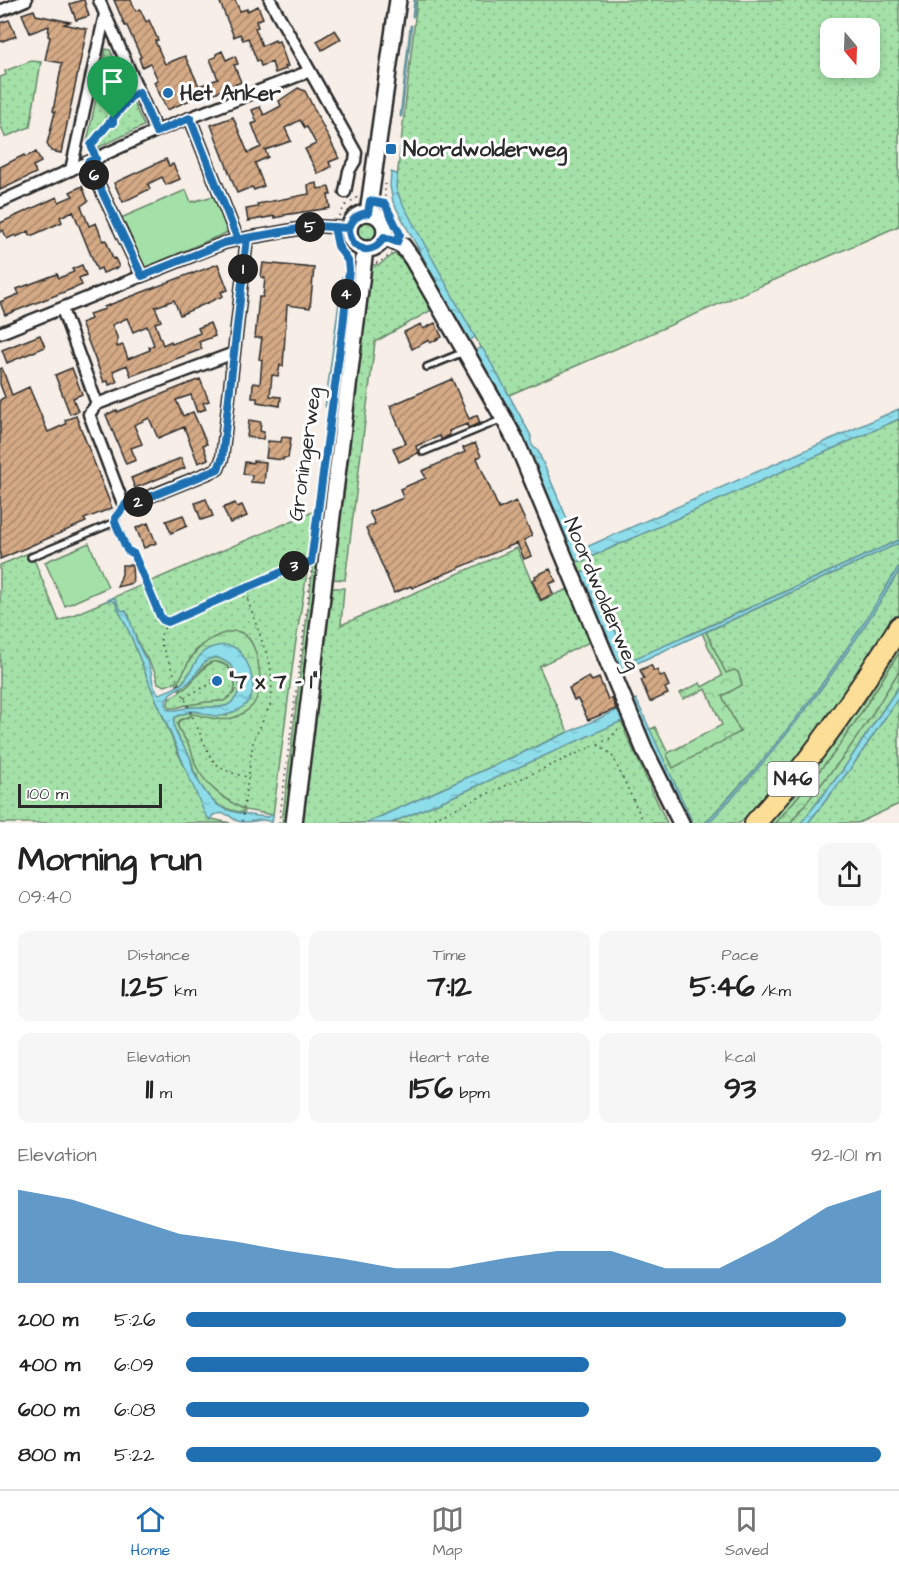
<!DOCTYPE html>
<meta charset="utf-8">
<style>
:root{--surface:#fff;--page:#f6f6f6;--text:#222;--muted:#767676;--line:#e0e0e0;--accent:#1f6fb2}
body{margin:0;font-family:"Architects Daughter",sans-serif;background:var(--page);color:var(--text);height:100vh;display:flex;flex-direction:column;font-size:22px;white-space:nowrap}
*{box-sizing:border-box;margin:0}
p{font-size:20px;color:var(--muted)}
.icon{flex:none;width:33px;height:33px;fill:none;stroke:currentColor;stroke-width:2;stroke-linecap:round;stroke-linejoin:round}
.map{position:relative;height:823px;overflow:hidden}
.sheet{display:flex;flex-direction:column;background:var(--surface);flex:1}
.sheet>*{flex:none}
.needle{width:39px;rotate:161deg}
.buttons{position:absolute;left:820px;top:18px;display:grid;gap:12px}
.buttons a{display:grid;place-items:center;width:60px;height:60px;border-radius:12px;background:var(--surface);box-shadow:0 3px 9px #0003;font-size:30px}
.scale{position:absolute;left:18px;bottom:15px;width:144px;box-sizing:border-box;padding-left:6px;border:3px solid #2b2b2b;border-top:0;font-size:16px;line-height:21px;white-space:nowrap;color:#2b2b2b;-webkit-text-stroke:4px #fff;paint-order:stroke}
.pin{position:absolute;display:grid;place-items:center;width:51px;height:51px;color:#fff;margin:-62px -26px;border-radius:50% 50% 50% 0;rotate:-45deg;box-shadow:0 0 6px #0007}
.pin .icon{rotate:45deg}
.km{position:absolute;width:30px;height:30px;margin:-15px;border-radius:50%;background:#222;color:#fff;font-size:16px;line-height:30px;text-align:center}
.round{display:grid;place-items:center;flex:none;width:63px;height:63px;border-radius:12px;background:var(--page)}
.summary{display:flex;align-items:center;justify-content:space-between;height:102px;padding:0 18px}
h1{font-size:33px;font-weight:800;line-height:45px}
.stats{display:grid;grid-template-columns:repeat(3,1fr);gap:9px;height:102px;padding:6px 18px}
.stats div{display:grid;align-content:center;border-radius:12px;background:var(--page);text-align:center}
.stats b{font-size:30px;font-weight:800}
.stats small{font-size:16px;font-weight:400}
.stats p{font-size:16px}
.chart{height:168px;padding:12px 18px}
.chart p{display:flex;justify-content:space-between}
.chart svg{width:100%;height:108px;margin-top:6px;fill:var(--accent);opacity:.7}
ul{padding:0 18px;list-style:none;font-size:20px}
li{display:grid;grid-template-columns:96px 72px 1fr;align-items:center;height:45px}
li i{height:15px;border-radius:8px;background:var(--accent)}
.tabs{display:flex;justify-content:space-around;align-items:center;height:84px;border-top:2px solid var(--line);background:var(--surface);font-size:16px;color:var(--muted)}
.tabs a{display:grid;justify-items:center;gap:3px}
.tabs .selected{color:var(--accent)}
.map>svg:first-child{display:block}
</style>
<div class="map">
<svg width="899" height="823" viewBox="0 0 899 823">
<defs>
<pattern id="grass-dots" width="8" height="8" patternUnits="userSpaceOnUse" patternTransform="scale(1.5)"><rect width="8" height="8" fill="#a4e1a8"/><path d="M2 2h.1M6 6h.1" fill="none" stroke="#8dc191" stroke-width="1.8" stroke-linecap="round"/></pattern>
<pattern id="forest-crowns" width="20" height="18" patternUnits="userSpaceOnUse" patternTransform="scale(1.5)"><rect width="20" height="18" fill="#a4e1a8"/><path d="M2 6a3 3 0 1 1 6 0M12 15a3 3 0 1 1 6 0" fill="none" stroke="#8dc191"/></pattern>
<pattern id="wetland-marsh" width="20" height="14" patternUnits="userSpaceOnUse" patternTransform="scale(1.5)"><rect width="20" height="14" fill="#a4e1a8"/><path d="M1 5h8M5 5V1M11 12h8M15 12V8" fill="none" stroke="#8dc191"/></pattern>
<pattern id="water-ripples" width="26" height="14" patternUnits="userSpaceOnUse" patternTransform="scale(1.5)"><rect width="26" height="14" fill="#8eddeb"/><path d="M2 4q2-2 4 0t4 0M15 11q2-2 4 0t4 0" fill="none" stroke="#7bbeca"/></pattern>
<pattern id="building-hatch" width="6" height="6" patternUnits="userSpaceOnUse" patternTransform="scale(1.5)"><rect width="6" height="6" fill="#d4a985"/><path d="M-1 1l2-2M0 6l6-6M5 7l2-2" fill="none" stroke="#ac8a6d"/></pattern>
</defs>
<rect width="100%" height="100%" fill="#f6eee7"/>
<filter id="ink" filterUnits="userSpaceOnUse"><feTurbulence type="fractalNoise" baseFrequency=".0167" numOctaves="2"/><feDisplacementMap in="SourceGraphic" scale="12" xChannelSelector="R" yChannelSelector="G"/><feConvolveMatrix kernelMatrix="1 2 1 2 8 2 1 2 1" color-interpolation-filters="sRGB"/></filter>
<g filter="url(#ink)">
<path fill="url(#grass-dots)" stroke="#68866a" stroke-width="1.5" fill-rule="evenodd" d="M417 0H899V226L509 395 475 337 415 229 400 199 396 188ZM831 28H870V68H831Z
M106 49 110 50 144 126 95 149 87 143Z
M31 61 41 62 30 127 5 137 0 123V77L6 75 5 71Z
M356 232a12 12 0 1 1 24 0a12 12 0 1 1-24 0Z
M394 254 409 261 435 308 375 342 345 580 332 579 331 578 368 282 372 265H379Z
M351 263H356L355 298 290 823H282L318 526C328 466 335 405 343 345 346 322 353 285 351 263Z
M899 419V540L633 660H629L627 658 579 576 574 561 576 562 584 560Z
M317 510 295 647 273 815 245 810 244 814 242 813V809C222 797 209 789 197 768 193 762 193 753 189 746 185 738 177 731 178 721L191 716 189 712 191 711 193 714 202 715 259 691C260 676 258 643 244 634 237 629 229 632 221 635 213 638 204 642 197 649 188 658 186 672 178 681L180 685 177 686 176 682 165 686 158 683 155 672 140 647 131 625 129 615 121 610 114 597Z
M899 543V566L869 616 833 669 799 715 764 759 705 823H685L643 731 692 822 649 730 655 727 668 753 667 756 740 732 722 696 742 685 738 672 734 670 726 674 706 632Z
M517 548 540 601 568 589 590 642 539 666 568 732 366 823H299L330 588H344L341 625Z
M31 552 59 621 106 601 111 600 115 602 131 636 150 685 178 753 210 820 212 819 230 823H0V565Z
M899 571V615L883 640 798 758 740 823H708C784 745 843 663 899 571Z
M899 639V653L856 721 835 752 776 823H769L816 767 841 734Z
M214 661C231 665 238 675 234 693L224 701 207 702 188 705 189 707H187L186 705 176 708H170L168 705 169 698 180 692 179 689 181 688 182 690C195 682 201 667 214 661Z
M899 671V686L842 771 801 823H790L846 753Z
M899 697V804L858 823H808L851 768Z
M621 721 626 731 625 732 667 823H391L468 790Z"/>
<path fill="url(#forest-crowns)" stroke="#68866a" stroke-width="1.5" d="M706 632 726 673 734 670 738 672 742 685 722 696 740 732 673 768 667 755 668 753 722 725 706 689 683 699 680 693 700 683 702 687 722 676 702 633Z
M899 653V671L870 718 846 753 790 823H776L835 752 856 721Z"/>
<path fill="url(#wetland-marsh)" stroke="#68866a" stroke-width="1.5" d="M236 631C238 632 244 633 245 635 260 647 265 689 253 705 248 711 238 717 229 719 217 722 204 715 192 714L191 711 227 716 254 682 210 648C194 658 193 673 180 685L178 681C182 676 184 671 187 665 197 646 214 633 236 631Z
M216 657C222 659 229 662 233 667 242 678 242 698 228 705 221 709 199 707 189 707L188 705 207 702 224 701 234 693C236 686 235 677 231 670 227 664 216 659 209 663 199 669 195 683 182 690L181 688 191 680 206 660Z
M189 712 191 716 180 720 177 724C180 734 187 740 191 750 193 755 194 762 197 768 208 788 223 798 243 809L242 813 221 807 210 798 199 783 197 776 194 772 191 759 182 745 173 725 175 717Z"/>
<path fill="#a4e1a8" stroke="#68866a" stroke-width="1.5" d="M186 190 191 202 214 196 228 232 144 268 121 218Z
M89 543 108 587 65 606 45 562Z"/>
<path fill="url(#water-ripples)" stroke="#66969e" stroke-width="1.5" fill-rule="evenodd" d="M391 172 397 174 396 188 400 199 475 337 469 341 466 336 393 202 390 186Z
M480 348 483 349 497 373 531 436C530 443 532 447 538 451L580 549H582L899 409V419L584 560 575 562 523 434 477 353V350Z
M899 540V543L635 664C630 669 626 672 619 668L579 576 581 573 586 571 590 572 627 658 631 660 703 629Z
M899 566V571C845 661 787 741 714 817L708 823H705C781 746 844 659 899 566Z
M114 597 121 610 126 611C131 619 134 636 139 646 142 654 147 660 150 668 153 677 151 687 159 694 167 691 178 688 184 681 194 669 197 651 213 647 233 641 242 650 249 667 254 683 257 698 241 708 232 714 221 718 210 715 204 714 200 711 193 711 187 712 180 715 175 717 170 729 183 745 189 755 192 760 191 767 194 773 200 784 207 798 219 806 230 813 256 816 269 817L270 815H273L272 823C262 817 256 822 244 822 230 823 233 809 213 815L210 820 205 814 150 685 131 636 115 602 111 600 106 601ZM216 657C236 665 236 671 240 690 237 696 234 702 228 705 220 710 197 705 185 708 178 709 174 712 167 709 166 704 165 699 169 695 174 689 183 687 189 682 200 672 200 660 216 657Z
M899 686V697L851 768 808 823H801L842 771Z
M636 699 692 821H689L644 733 631 701Z
M620 709 624 720 468 790 391 823H366Z"/>
<g fill="none" stroke-linecap="round" stroke-linejoin="round">
<path stroke="#66969e" stroke-width="3" d="M413 16 415 0
M401 116 411 26
M326 406 343 277"/>
</g>
<path fill="url(#building-hatch)" stroke="#2b2b2b" stroke-width="1.5" fill-rule="evenodd" d="M82 0H84L89 16 76 20 70 4Z
M114 0H131L136 11 140 9 146 22 149 20 158 40 155 41 165 64 185 56 199 86 218 79 210 59 216 57V54L222 51 226 60 235 56 238 64 234 65 241 82 212 94 211 91 167 110 154 82 158 80 150 63 142 67 139 58 141 57 127 26H125Z
M219 0H235L240 11 247 9V11L258 6 263 18 256 21 258 27 255 28 262 46 275 40 276 42 279 41 288 66 285 67 286 69 275 73 272 62 261 66 259 60 257 61 248 38 243 40 240 34 234 37Z
M34 10 36 15 70 22 64 24 87 29 61 153 51 151 47 144 55 112 53 111 62 63 45 60 50 37 48 36 49 26 30 33 22 14Z
M9 20 16 36 0 42V23Z
M335 30 341 39 322 50 317 41Z
M298 88 305 91 339 158 329 162 331 167 318 174 305 149 316 144 307 127 305 128 300 120 285 128 291 141 265 150 268 157 255 163 264 186 254 190 252 187 237 193 211 125 233 117 248 153 261 147 252 124 257 122 252 110 260 107 264 115 281 106 279 101Z
M36 152 41 162 33 166 36 173 0 190V167L24 155 25 157Z
M166 159 169 166 173 164 180 179 166 185 162 177 148 184 150 189 123 202 114 183Z
M317 183 318 189 329 187 331 195H328L330 208 284 215V216L275 218V216L248 221 246 209 258 207 257 204 309 194 308 185Z
M82 186 88 201 81 206 89 226 96 223 103 241 106 240 113 259 115 258 119 267 103 273 101 268 97 270 73 211 60 217 62 222 33 235H30L29 231 16 237 15 235 7 239 3 230 0 232V223L57 197 59 202 73 196 70 192Z
M263 263 314 268 310 308 287 305 283 366 280 365 278 376 272 375 270 396 281 397 280 406 257 402V398H252L253 383 260 384 262 360 259 359 262 338H255L259 297H263L265 278 261 277Z
M218 264 228 290 221 292 223 296 180 315 174 300 155 307 161 321 155 323 163 345 171 341 172 344 200 333 198 328 210 323 215 336 199 342 202 349 131 376 127 365 113 371 117 382 109 385 108 381 104 382 81 323 91 319 89 314 105 309 104 307 192 273V274ZM127 318 133 332 147 326 154 345 149 347 150 350 128 359 123 345 117 347V337L112 325Z
M82 265 86 275 79 278 82 285 5 315 0 302 19 294 17 289 57 274 59 278 74 272 72 269Z
M435 323 442 337 430 343 429 340 412 349 404 332 421 324 423 329Z
M40 335 45 347 7 363 2 350Z
M2 368 12 395 29 387 48 432 66 424 65 420 76 416 112 508 84 519 86 522 0 559V400L5 397 0 384V369Z
M72 368 82 394 73 398 78 411 70 414 55 375Z
M200 379 209 401 203 403 206 409 197 412 191 395 176 400 183 416 193 412 207 444 203 445 208 459 198 463 184 427 158 438 149 418 134 425 142 444 131 448 136 460 126 464 106 415 117 410V412Z
M452 379 469 419 477 415 480 423 468 428 467 424 449 431 450 435 443 439H441L440 436 416 446 418 453 399 462 393 448 406 443 390 406Z
M249 420 261 422 260 431 264 432 263 439 247 437Z
M282 437 291 438 288 458H283V460L266 458 268 441 281 442Z
M475 443 481 456 477 458 499 509 516 501 532 536 524 540 531 556 524 559 517 543 412 588 411 586 394 593 366 528 375 524 369 512 403 498 400 489 426 478 422 471 465 452 463 448Z
M181 458 185 468 135 488 131 478Z
M253 461 266 462 264 483 251 482 252 475 243 474 245 462 253 463Z
M206 499 213 516 201 520 195 503Z
M235 503 237 507 242 505 247 516 230 523 223 508Z
M183 515 187 526 171 533 166 521Z
M148 523 156 543 144 548 136 528Z
M122 565H132L133 583 117 587 122 574Z
M550 569 556 581 549 584 553 594 541 600 532 580 536 578 535 576Z
M651 665 654 671 657 670 660 676 664 675 669 686 665 688 668 694 650 702 641 680 644 679 640 670Z
M589 677 592 681 599 678 608 699 612 698 616 709 588 720 580 703 577 699 574 700 569 688Z"/>
<g fill="none" stroke-linecap="round" stroke-linejoin="round">
<defs>
<path id="lane" d="M427 367 464 352
M423 452 503 419
M126 504 117 515 115 522 127 550
M31 557 115 522"/>
<path id="street" d="M99 0 156 131
M270 0 356 153 355 161 349 171 345 192
M0 11 26 0
M190 118 238 240
M88 162 142 276
M71 170 105 14
M0 202 156 131 310 71
M62 309 97 404 89 414 122 501 126 504H131L218 469 222 459 247 238
M0 333 224 243 247 238 315 226 349 228
M97 404 234 353"/>
<path id="secondary" d="M368 213 398 0
M349 231a18 18 0 1 1 36 0a18 18 0 1 1-36 0Z
M384 237 403 246 413 260 504 419 516 441 645 751 681 823
M294 823 365 249"/>
<path id="highway" d="M755 823C810 763 856 696 899 627"/>
</defs>
<use href="#lane" stroke="#2b2b2b" stroke-width="10"/>
<use href="#street" stroke="#2b2b2b" stroke-width="15"/>
<use href="#secondary" stroke="#2b2b2b" stroke-width="20"/>
<use href="#highway" stroke="#2b2b2b" stroke-width="24"/>
<path stroke="#2b2b2b" stroke-width="1.5" stroke-dasharray="1.5 4.5" stroke-linecap="butt" d="M109 123V118H113L130 97
M92 149 91 145 109 123H113L114 120 113 118
M351 201 356 199 358 194
M385 203V184
M383 204 398 230
M339 216 347 203
M335 238C338 247 343 252 347 260 351 268 348 281 347 290
M376 263H378L392 254
M133 554 160 616 163 620 168 622 298 565 311 562
M239 592 248 601 270 664 272 681 271 703 253 742 242 823
M248 600 249 587
M168 623C162 630 160 635 161 644L209 754C219 771 229 772 247 777
M185 697 212 683 216 686 220 684 222 682 220 676 216 675 211 678 212 683
M598 745 610 753 613 757 644 823
M279 823 326 458
M423 823 609 739 621 726"/>
<use href="#lane" stroke="#fff" stroke-width="5"/>
<use href="#street" stroke="#fff" stroke-width="10"/>
<use href="#secondary" stroke="#fff" stroke-width="15"/>
<use href="#highway" stroke="#fcde96" stroke-width="20"/>
</g>
</g>
<g fill="none" stroke-linecap="round" stroke-linejoin="round" filter="url(#ink)">
<defs>
<path id="route" d="M113 118 131 97 139 92 156 132 190 118 238 240 247 238 222 459 218 469 135 503 126 504 115 518V522L127 550 134 554 160 616 163 620 168 622 298 565 311 562 343 326 349 270 348 261 338 246 334 227 349 228C349 251 373 257 384 237L397 242 400 234 385 204 370 201 368 213C358 214 352 219 349 228L315 226 247 238 224 243 142 276 88 162 96 159 91 145 109 123H113V118"/>
</defs>
<use href="#route" stroke="#fff" stroke-width="12"/>
<use href="#route" stroke="#1f6fb2" stroke-width="8"/>
</g>
<g fill="#1f6fb2" stroke="#fff" stroke-width="2">
<circle cx="168" cy="93" r="6"/>
<rect x="385" y="143" width="12" height="12" rx="3"/>
<circle cx="217" cy="681" r="6"/>
</g>
<g text-anchor="middle" dominant-baseline="central" stroke-width="6" stroke-linejoin="round" paint-order="stroke">
<rect fill="#fff" stroke="#6b6b6b" stroke-width="1.5" x="767.5" y="762" width="51" height="34" rx="4.5"/>
<g font-size="20" font-weight="bold" fill="#2b2b2b">
<text x="793" y="779">N46</text>
</g>
<g font-size="21" font-weight="bold" fill="#2b2b2b" stroke="#fff" text-anchor="start">
<text x="180" y="93">Het Anker</text>
<text x="403" y="149">Noordwolderweg</text>
<text x="229" y="681">"7 x 7 - 1"</text>
</g>
<g font-size="21" fill="#2b2b2b" stroke="#fff">
<text transform="translate(305 454) rotate(-82)">Groningerweg</text>
<text transform="translate(602 594) rotate(67)">Noordwolderweg</text>
</g>
</g>
</svg>
<div class="buttons">
<a><svg class="needle" viewBox="-14 -14 28 28"><path d="M0-13l5 13h-10z" fill="#e53935"/><path d="M0 13l5-13h-10z" fill="#767676"/></svg></a>
</div>
<div class="scale">100 m</div>
<div class="pin" style="left:113px;top:118px;background:#1e9e55"><svg class="icon" aria-label="arrive" viewBox="0 0 24 24"><path d="M6 21V4h12l-3 4 3 4H6"/></svg></div>
<b class="km" style="left:243px;top:269px">1</b>
<b class="km" style="left:138px;top:502px">2</b>
<b class="km" style="left:294px;top:566px">3</b>
<b class="km" style="left:346px;top:294px">4</b>
<b class="km" style="left:310px;top:227px">5</b>
<b class="km" style="left:94px;top:175px">6</b>
</div>
<section class="sheet">
<div class="summary"><div><h1>Morning run</h1><p>09:40</p></div><a class="round"><svg class="icon" aria-label="share" viewBox="0 0 24 24"><path d="M12 15V3M7 8l5-5 5 5M5 13v7h14v-7"/></svg></a></div>
<div class="stats">
<div><p>Distance</p><b>1.25<small> km</small></b></div>
<div><p>Time</p><b>7:12</b></div>
<div><p>Pace</p><b>5:46<small> /km</small></b></div>
</div>
<div class="stats">
<div><p>Elevation</p><b>11<small> m</small></b></div>
<div><p>Heart rate</p><b>156<small> bpm</small></b></div>
<div><p>kcal</p><b>93</b></div>
</div>
<div class="chart"><p><span>Elevation</span>92–101 m</p>
<svg viewBox="0 0 160 44" preserveAspectRatio="none"><path d="M0 44V6L10 10L20 17L30 24L40 27L50 31L60 34L70 38L80 38L90 34L100 31L110 31L120 38L130 38L140 27L150 13L160 6V44z"/></svg>
</div>
<ul>
<li><b>200 m</b>5:26<i style="width:95%"></i></li>
<li><b>400 m</b>6:09<i style="width:58%"></i></li>
<li><b>600 m</b>6:08<i style="width:58%"></i></li>
<li><b>800 m</b>5:22<i style="width:100%"></i></li>
</ul>
</section>
<nav class="tabs">
<a class="selected"><svg class="icon" aria-label="home" viewBox="0 0 24 24"><path d="M3 11l9-7 9 7M6 9v11h12V9"/></svg>Home</a>
<a><svg class="icon" aria-label="map" viewBox="0 0 24 24"><path d="M3 6l6-2 6 2 6-2v14l-6 2-6-2-6 2zM9 4v14M15 6v14"/></svg>Map</a>
<a><svg class="icon" aria-label="saved" viewBox="0 0 24 24"><path d="M7 4h10v16l-5-4-5 4z"/></svg>Saved</a>
</nav>
